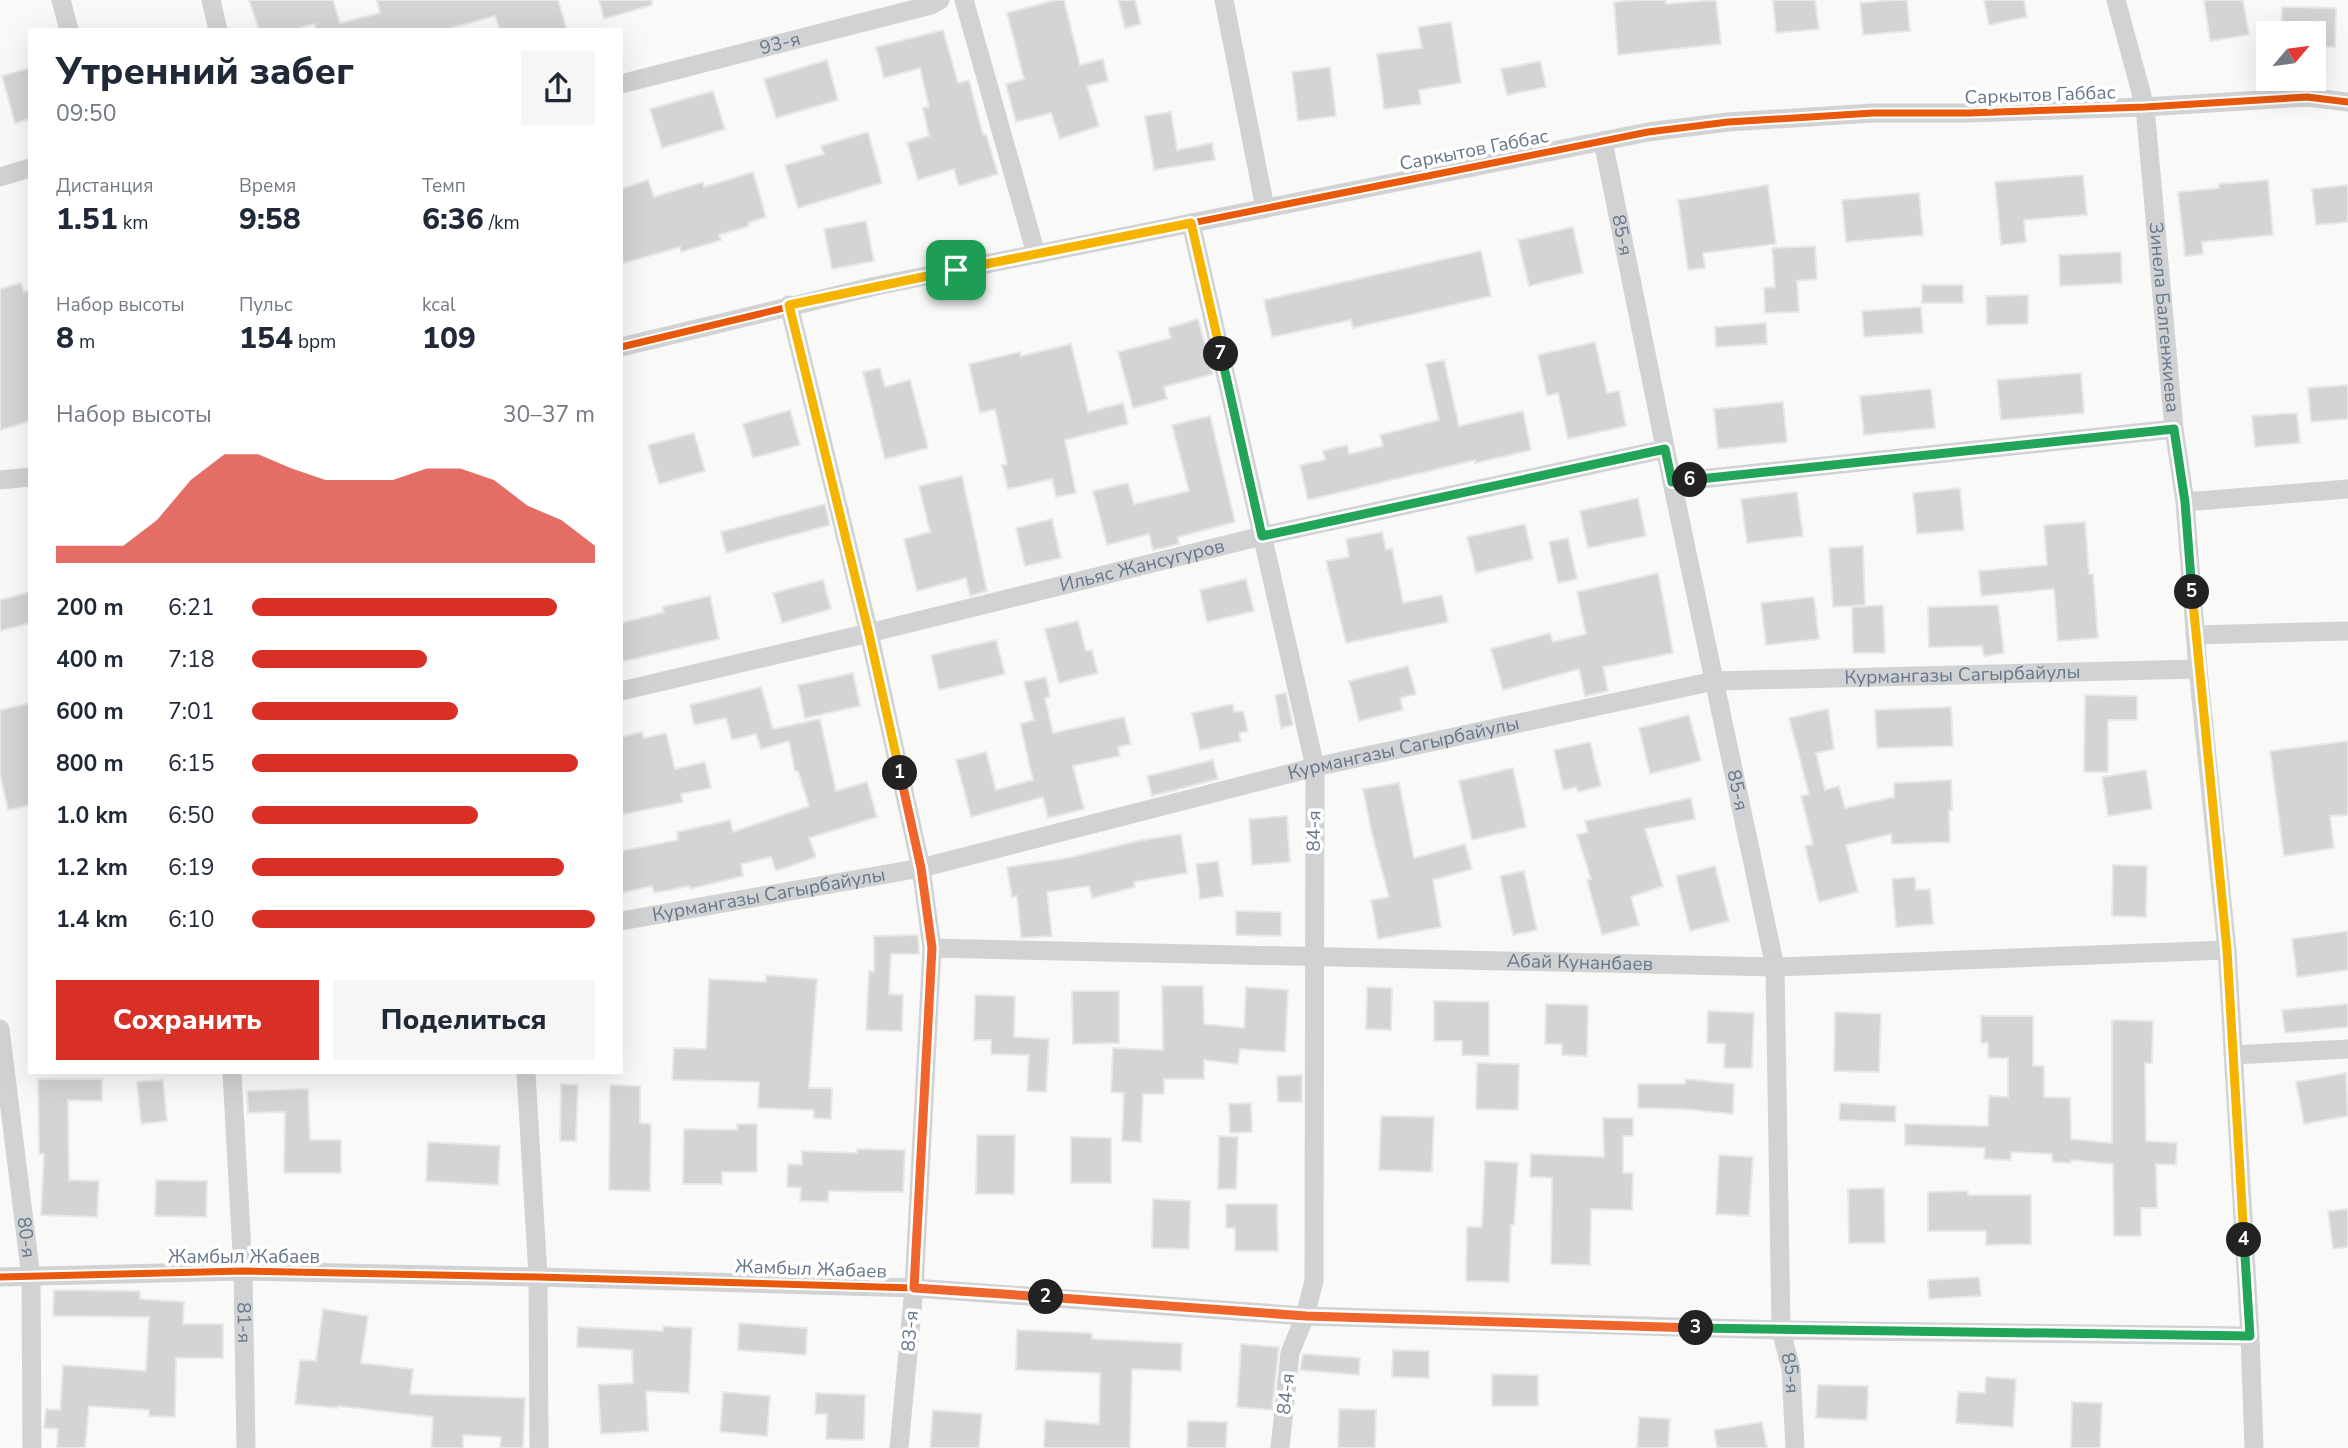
<!DOCTYPE html>
<html lang="ru">
<meta charset="utf-8">
<style>
:root{--surface:#fff;--page:#f6f6f7;--text:#1f2937;--muted:#747a83;--accent:#d93025}
body{margin:0;font-family:"Nunito Sans",sans-serif;background:var(--page);color:var(--text);height:100vh;display:flex;flex-direction:column;font-size:26px;white-space:nowrap}
*{box-sizing:border-box;margin:0}
p{font-size:23px;color:var(--muted)}
.icon{flex:none;width:38px;height:38px;fill:none;stroke:currentColor;stroke-width:2;stroke-linecap:round;stroke-linejoin:round}
.map{position:relative;flex:1;overflow:hidden}
.details{position:absolute;left:28px;top:28px;width:595px;height:1046px;display:flex;flex-direction:column;background:var(--surface);border-radius:0px;box-shadow:0 7px 28px #0002}
.details>*{flex:none}
.needle{width:46px;rotate:61deg}
.buttons{position:absolute;left:2256px;top:21px;display:grid;gap:14px}
.buttons a{display:grid;place-items:center;width:70px;height:70px;border-radius:0px;background:var(--surface);box-shadow:0 7px 28px #0002;font-size:35px}
.pin{position:absolute;display:grid;place-items:center;width:60px;height:60px;color:#fff;margin:-30px;border-radius:14px;box-shadow:0 4px 10px #0006}
.km{position:absolute;width:35px;height:35px;margin:-18px;border-radius:50%;background:#222;color:#fff;font-size:19px;line-height:35px;text-align:center}
.round{display:grid;place-items:center;flex:none;width:74px;height:74px;border-radius:0px;background:var(--page)}
.summary{display:flex;align-items:center;justify-content:space-between;height:119px;padding:0 28px}
h1{font-size:38px;font-weight:800;line-height:52px}
.metrics{display:grid;grid-template-columns:repeat(3,1fr);gap:10px;height:119px;padding:7px 28px}
.metrics div{display:grid;align-content:center}
.metrics b{font-size:30px;font-weight:800}
.metrics small{font-size:19px;font-weight:400}
.metrics p{font-size:19px}
.chart{height:196px;padding:14px 28px}
.chart p{display:flex;justify-content:space-between}
.chart svg{width:100%;height:126px;margin-top:7px;fill:var(--accent);opacity:.7}
.button{display:flex;gap:14px;margin-top:auto;padding:14px 28px}
.button a{flex:1;height:80px;border-radius:0px;background:var(--accent);color:#fff;font-size:28px;font-weight:800;line-height:80px;text-align:center}
.button a+a{background:var(--page);color:var(--text)}
ul{padding:0 28px;list-style:none;font-size:23px}
li{display:grid;grid-template-columns:112px 84px 1fr;align-items:center;height:52px}
li i{height:18px;border-radius:9px;background:var(--accent)}
.map>svg:first-child{display:block}
</style>
<div class="map">
<svg width="2348" height="1448" viewBox="0 0 2348 1448">
<rect width="100%" height="100%" fill="#f9f9f8"/>
<path fill="#d2d4d5" stroke="#e8e8e8" stroke-width="2" d="M249 0H333L340 23 380 13 377 0H558L567 30H500L495 16 444 30H315V24L292 30H259Z
M599 0H652V5L604 19Z
M1056 0H1064L1080 65 1103 59 1108 81 1087 86 1099 126 1060 139 1051 113 1016 122 1006 84 1024 79 1007 13Z
M1118 0H1135L1141 24 1125 28Z
M1637 0H1666V4L1716 0 1721 44 1618 55 1614 2Z
M1773 0H1815L1819 29 1776 33Z
M1893 0H1907L1910 31 1863 35 1860 3Z
M1984 0H2024L2027 17 1989 25Z
M2204 0H2243L2249 35 2210 41Z
M2282 7 2336 8 2335 47H2314V33H2281Z
M1451 22 1461 83 1419 90 1421 104 1384 109 1377 54 1422 48 1418 27Z
M943 30 958 83 969 80 983 135 986 134 998 174 959 186 954 169 918 180 907 143 929 136 923 108 929 107 920 68 884 78 876 47Z
M827 60 838 100 776 118 764 79Z
M1540 61 1546 87 1507 95 1501 69Z
M1330 67 1336 116 1298 121 1292 72Z
M30 68V119L15 123 2 76Z
M713 91 725 129 662 148 650 109Z
M1171 112 1177 150 1212 143 1215 160 1154 170 1145 116Z
M868 132 882 183 798 208 785 165 824 154 821 146Z
M753 172 766 217 748 223 749 226 719 235 721 240 681 252 680 247 621 264V189L648 180 654 197 703 182 704 187Z
M2083 175 2087 215 2024 220 2026 242 2001 245 1995 182Z
M2268 180 2273 235 2202 242 2203 254 2185 256 2178 192 2219 188V184Z
M1768 185 1776 244 1703 253 1705 268 1688 270 1678 200Z
M2348 185V222L2316 225 2312 189Z
M1919 193 1923 235 1846 242 1842 200Z
M866 221 874 261 832 269 824 229Z
M1573 227 1583 273 1529 286 1518 240Z
M1815 246 1817 279 1797 281 1799 312 1765 313 1764 288 1775 287 1772 248Z
M1481 251 1491 296 1353 328 1351 320 1272 337 1264 300Z
M2121 252 2122 283 2060 286 2059 255Z
M21 283 24 292 30 290V421L0 430V289Z
M1922 285H1963V303H1922Z
M2028 295V324L1987 325 1986 296Z
M1921 307 1923 333 1864 337 1862 311Z
M1198 319 1213 374 1164 387 1167 399 1133 408 1118 352 1171 338 1168 328Z
M1766 323 1767 344 1716 347 1715 327Z
M1595 342 1607 393 1619 391 1626 426 1568 439 1558 393 1547 396 1538 355Z
M1071 344 1088 412 1123 403 1128 424 1065 440 1076 493 1056 497 1052 479 1008 489 1002 465 1007 464 995 409 980 413 969 364 1020 352 1021 356Z
M1444 360 1459 426 1523 411 1531 450 1475 463V460L1308 500 1300 465 1325 460 1323 451 1347 445 1349 454 1383 446 1380 435 1439 420 1426 364Z
M880 368 885 387 910 380 928 448 885 459 863 372Z
M2081 373 2084 413 2001 420 1997 380Z
M2348 385V419L2311 422 2308 388Z
M1931 389 1935 428 1864 435 1860 396Z
M1783 402 1787 442 1718 449 1714 409Z
M790 410 800 445 753 458 743 424Z
M2297 413 2300 443 2255 447 2252 416Z
M1210 416 1235 522 1178 537 1179 544 1153 550 1149 534 1107 545 1093 491 1128 483 1134 504 1189 491 1172 425Z
M694 433 705 471 659 484 648 445Z
M962 476 987 591 970 596 966 578 917 591 904 539 930 532 919 486Z
M1960 488 1964 530 1917 534 1913 493Z
M1797 492 1803 536 1747 543 1741 499Z
M1638 498 1646 536 1588 548 1580 511Z
M825 504 830 525 726 553 721 532Z
M1052 519 1061 558 1025 566 1016 528Z
M2085 522 2089 574H2093L2098 638 2058 641 2054 589 1981 596 1979 571 2047 565 2044 525Z
M1525 524 1533 559 1476 573 1467 537Z
M1382 532 1386 550 1392 548 1403 603 1442 595 1448 622 1346 643 1326 561 1349 557 1346 539Z
M1568 538 1577 579 1558 583 1549 542Z
M1863 546 1865 605 1833 607 1829 548Z
M1658 573 1673 653 1603 667 1608 691 1585 696 1579 669 1503 690 1491 649 1550 633 1553 642 1586 634 1577 592Z
M1246 579 1254 611 1207 622 1200 590Z
M823 580 831 609 782 623 773 593Z
M30 592V623L0 631V600Z
M710 596 719 639 621 662V623L664 612 662 607Z
M1814 597 1819 639 1766 645 1761 603Z
M1883 605 1885 653H1853L1852 607Z
M1998 605 2004 653 1984 656 1982 646 1929 647 1928 607Z
M1078 621 1086 651 1092 650 1098 673 1059 683 1045 629Z
M996 640 1005 674 939 690 931 655Z
M1408 666 1416 694 1400 698 1403 710 1359 721 1349 681Z
M853 673 860 706 805 718 798 685Z
M1046 677 1050 697 1045 698 1053 733 1124 717 1131 744 1118 747 1120 756 1073 766 1084 809 1048 818 1043 797 971 817 956 760 986 752 996 790 1033 780 1020 724 1034 720 1024 682Z
M761 687 773 729 820 719 836 791 867 782 877 817 809 838 816 857 776 871 771 857 741 864 743 876 690 889V886L654 893 652 886 621 893V851L678 840 677 832 730 820 733 832 809 806 798 771H795L789 741 761 749 756 734 732 740 726 718 694 725 690 705Z
M1286 693 1293 725 1281 728 1275 695Z
M2085 695 2137 696V720H2108V772H2084Z
M30 703V805L8 810 0 774V710Z
M1233 704 1234 712 1243 711 1248 731 1239 733 1241 741 1200 750 1192 713Z
M1951 707 1953 746 1877 748 1875 710Z
M1828 709 1834 749 1816 753 1825 790 1839 786 1845 808 1894 797V783L1951 780 1952 810H1949L1950 842 1892 844 1891 834 1846 845 1858 892 1819 902 1805 846 1813 844 1801 796 1809 794 1789 718Z
M1689 715 1701 761 1650 774 1639 728Z
M642 732 644 738 666 733 675 769 705 762 711 788 681 794 683 802 621 815V737Z
M2348 741V815L2330 816 2334 848 2284 856 2270 751Z
M1590 742 1601 786 1578 792 1576 787 1563 790 1554 750Z
M1213 760 1218 779 1152 796 1147 776Z
M1513 768 1526 827 1472 840 1459 781Z
M2146 770 2152 809 2108 816 2102 777Z
M1399 783 1414 858 1465 844 1472 869 1433 880 1441 927 1378 939 1371 900 1389 897 1372 834 1363 789Z
M1691 798 1695 819 1645 829 1663 886 1631 897 1639 925 1602 935 1587 880 1591 879 1577 835 1588 832 1585 821Z
M1287 816 1290 862 1252 865 1249 819Z
M1181 834 1187 873 1134 882 1135 887 1092 898 1089 886 1047 892 1052 936 1021 938 1017 896 1012 897 1007 867 1068 858 1137 841Z
M1218 861 1223 896 1200 899 1196 864Z
M2113 865 2147 866 2146 917 2112 916Z
M1715 866 1729 921 1690 931 1676 876Z
M1524 871 1537 930 1513 935 1500 876Z
M1915 877 1916 890 1930 889 1933 924 1896 927 1892 879Z
M1236 911 1281 912V936L1236 935Z
M2348 931V970L2297 977 2292 939Z
M918 935 919 954H891L889 994 903 995 902 1031 866 1030 869 971 874 972V936Z
M766 975 817 979 809 1088H832L831 1119 814 1118V1110L758 1108 759 1082 672 1080 674 1048 706 1049 709 979 766 982Z
M1162 986H1203L1204 1024 1244 1028 1246 987 1288 990 1285 1052 1240 1049 1238 1064 1204 1060V1079H1164V1094H1143L1141 1142 1122 1141 1124 1093 1111 1092 1113 1048 1163 1050Z
M1367 987 1392 988 1391 1030 1366 1029Z
M1072 991H1119V1043L1073 1044Z
M975 995 1015 996 1014 1037 1049 1039 1046 1092 1027 1091 1029 1055 991 1054V1040H974Z
M1434 1001 1489 1002V1056L1462 1055V1041H1434Z
M1546 1004 1588 1005 1587 1056 1562 1055V1044H1545Z
M2348 1004V1027L2285 1033 2282 1010Z
M1708 1011 1754 1013 1752 1068H1724L1725 1044 1707 1043Z
M1835 1012 1881 1014 1879 1072 1834 1071Z
M1981 1016H2033V1066H2044V1097L2070 1098 2071 1139 2112 1143V1020L2153 1021 2152 1063H2145L2146 1141 2177 1143 2176 1165 2156 1164 2157 1208H2141V1236H2114L2113 1164 2071 1160V1163L2052 1162V1154L2011 1152V1160L1984 1159 1985 1148 1905 1145V1124L1988 1126 1989 1096 2008 1097V1058H1988V1043H1981Z
M1477 1063 1519 1064 1518 1110 1476 1109Z
M2346 1073 2348 1116 2304 1124 2296 1082Z
M1302 1075V1102H1278L1277 1076Z
M38 1079H102V1101L68 1100 69 1180 99 1181 97 1217 41 1215 44 1154H39Z
M1685 1079 1734 1084 1733 1114 1683 1109 1638 1108V1084H1685Z
M163 1080 167 1121 141 1124 137 1082Z
M561 1084 578 1085 576 1141H560Z
M610 1085 640 1086V1123L651 1124 650 1191 609 1190Z
M308 1089 310 1140H341V1173H284L285 1112 248 1113 247 1091Z
M1251 1103 1252 1132 1230 1133 1229 1104Z
M1840 1103 1896 1106 1895 1122 1839 1120Z
M1381 1116 1434 1117 1432 1172 1379 1170Z
M1603 1118H1633V1136H1623V1173H1633L1632 1210 1591 1209 1590 1265 1551 1264 1552 1178 1530 1177 1531 1154 1604 1157Z
M737 1124H757V1172H722V1184H683L684 1129 737 1130Z
M977 1135H1015L1014 1194H976Z
M1219 1136 1238 1137 1236 1189H1218Z
M1071 1137 1111 1138V1183H1071Z
M428 1142 500 1146 498 1185 426 1181Z
M857 1149 905 1150 903 1192 829 1191 828 1202 800 1201 801 1188 787 1187 788 1164 802 1165V1151L857 1153Z
M1719 1155 1753 1157 1749 1216 1716 1214Z
M1485 1161 1518 1163 1514 1225H1511L1509 1282 1466 1281 1467 1227H1482Z
M156 1180 207 1181 206 1217 155 1216Z
M1884 1188 1885 1243H1849L1848 1189Z
M1968 1191V1195H2031V1244L1986 1245V1231H1928V1192Z
M1153 1199 1190 1201 1189 1249 1152 1248Z
M1226 1204H1277L1278 1251H1235V1228H1226Z
M2348 1209V1247L2333 1249 2328 1211Z
M1979 1277 1981 1296 1929 1299 1928 1280Z
M54 1290 140 1291V1299L184 1302 183 1324H223V1358H176L175 1417 149 1416V1410L89 1406 85 1448H57L58 1429 44 1428 46 1409 60 1410 63 1365 146 1371 149 1317 53 1316Z
M323 1309 368 1316 361 1363 413 1369 410 1394 525 1398 523 1448H500L501 1437 463 1435V1448H431L433 1417 338 1406V1408L295 1404 300 1360 316 1361Z
M739 1323 807 1328 806 1355 738 1350Z
M663 1326 692 1328 689 1393 646 1391 648 1431 601 1434 598 1385 633 1383 632 1350 577 1347 578 1327 663 1331Z
M1017 1330 1092 1333V1339L1182 1343 1181 1371 1132 1369 1130 1448H1044L1045 1420 1099 1424 1100 1373 1016 1370Z
M1241 1344 1279 1347 1272 1410 1237 1407Z
M1393 1350 1429 1351V1378L1392 1377Z
M1303 1354 1360 1358 1359 1375 1300 1370Z
M1492 1374 1538 1375V1406H1492Z
M1986 1377 2016 1379 2013 1427 1956 1423 1958 1392 1985 1393Z
M1818 1385 1868 1386 1867 1420 1816 1418Z
M723 1392 770 1396 767 1436 720 1432Z
M816 1393 865 1395 864 1440 826 1439 827 1414H815Z
M2072 1402 2102 1403 2100 1448H2071Z
M1339 1409 1376 1410 1375 1448H1338Z
M933 1410 982 1414 979 1448H930Z
M1639 1417 1670 1419 1668 1448H1637Z
M1188 1421 1227 1422 1226 1448H1187Z
M1762 1422 1767 1448H1717L1714 1430Z"/>
<g fill="none" stroke-linecap="round" stroke-linejoin="round">
<g stroke="#d1d2d3" stroke-width="19">
<path d="M61 0 69 30"/>
<path d="M211 0 218 30"/>
<path d="M964 0 1036 254"/>
<path d="M1224 0 1265 208"/>
<path id="s1" d="M2116 0 2145 107 2174 429 2185 502 2198 669 2227 950 2250 1336 2254 1448"/>
<path id="s2" d="M621 84 931 5 940 0"/>
<path id="s3" d="M1603 141 1672 482 1775 967 1781 1330 1791 1369 1795 1448"/>
<path d="M0 177 30 168"/>
<path d="M1191 223 1315 767 1314 1281 1305 1316 1290 1353 1280 1448"/>
<path d="M789 305 869 633 921 868 932 948 914 1288 899 1448"/>
<path d="M621 347 876 286 1648 132 1728 122 1873 113H1969L2145 107 2307 97 2348 102"/>
<path d="M0 480 30 477"/>
<path d="M1672 482 2174 429"/>
<path d="M2185 502 2348 489"/>
<path d="M2195 635 2348 631"/>
<path id="s4" d="M621 691 869 633 1262 536 1665 449"/>
<path id="s5" d="M621 921 921 868 1315 767 1714 681 2198 669"/>
<path id="s6" d="M932 948 1775 967 2227 950"/>
<path id="s7" d="M0 1029 31 1277 32 1448"/>
<path d="M2233 1055 2348 1049"/>
<path id="s8" d="M232 1073 243 1271 246 1448"/>
<path d="M526 1073 538 1277 539 1448"/>
<path d="M0 1277 243 1271 538 1277 914 1288 1305 1316 1781 1330 2250 1336"/>
</g>
<defs>
<path id="cycleway" d="M621 347 876 286 1648 132 1728 122 1873 113H1969L2145 107 2307 97 2348 102
M0 1277 243 1271 538 1277 914 1288 1305 1316 1781 1330 2250 1336"/>
</defs>
<use href="#cycleway" stroke="#fff" stroke-width="11"/>
<use href="#cycleway" stroke="#e8590c" stroke-width="7"/>
</g>
<g fill="none" stroke-linecap="round" stroke-linejoin="round">
<defs>
<path id="split-1" d="M900 773 869 634 789 305 956 270"/>
<path id="split-2" d="M900 773 921 868 932 948 914 1288 1046 1297"/>
<path id="split-3" d="M1046 1297 1306 1316 1696 1328"/>
<path id="split-4" d="M1696 1328 2250 1336 2244 1240"/>
<path id="split-5" d="M2192 592 2227 950 2244 1240"/>
<path id="split-6" d="M1690 480 2174 429 2185 502 2192 592"/>
<path id="split-7" d="M1221 354 1262 536 1665 449 1672 482 1690 480"/>
<path id="split-8" d="M956 270 1191 223 1221 354"/>
</defs>
<use href="#split-1" stroke="#fff" stroke-width="14"/>
<use href="#split-2" stroke="#fff" stroke-width="14"/>
<use href="#split-3" stroke="#fff" stroke-width="14"/>
<use href="#split-4" stroke="#fff" stroke-width="14"/>
<use href="#split-5" stroke="#fff" stroke-width="14"/>
<use href="#split-6" stroke="#fff" stroke-width="14"/>
<use href="#split-7" stroke="#fff" stroke-width="14"/>
<use href="#split-8" stroke="#fff" stroke-width="14"/>
<use href="#split-1" stroke="#f5b400" stroke-width="9"/>
<use href="#split-2" stroke="#f0652b" stroke-width="9"/>
<use href="#split-3" stroke="#f0652b" stroke-width="9"/>
<use href="#split-4" stroke="#22a559" stroke-width="9"/>
<use href="#split-5" stroke="#f5b400" stroke-width="9"/>
<use href="#split-6" stroke="#22a559" stroke-width="9"/>
<use href="#split-7" stroke="#22a559" stroke-width="9"/>
<use href="#split-8" stroke="#f5b400" stroke-width="9"/>
</g>
<g text-anchor="middle" dominant-baseline="central" stroke-width="7" stroke-linejoin="round" paint-order="stroke">
<g font-size="19" fill="#66778b" stroke="#fff">
<text stroke="none"><textPath href="#s2" startOffset="164">93-я</textPath></text>
<text transform="translate(2040 95) rotate(-2)">Саркытов Габбас</text>
<text transform="translate(1474 150) rotate(-11)">Саркытов Габбас</text>
<text stroke="none"><textPath href="#s3" startOffset="96">85-я</textPath></text>
<text stroke="none"><textPath href="#s1" startOffset="322">Зинела Балгенжиева</textPath></text>
<text stroke="none"><textPath href="#s4" startOffset="536">Ильяс Жансугуров</textPath></text>
<text stroke="none"><textPath href="#s5" startOffset="1368">Курмангазы Сагырбайулы</textPath></text>
<text stroke="none"><textPath href="#s5" startOffset="802">Курмангазы Сагырбайулы</textPath></text>
<text stroke="none"><textPath href="#s3" startOffset="663">85-я</textPath></text>
<text transform="translate(1314 831) rotate(-89)">84-я</text>
<text stroke="none"><textPath href="#s5" startOffset="150">Курмангазы Сагырбайулы</textPath></text>
<text stroke="none"><textPath href="#s6" startOffset="648">Абай Кунанбаев</textPath></text>
<text stroke="none"><textPath href="#s7" startOffset="210">80-я</textPath></text>
<text x="244" y="1257">Жамбыл Жабаев</text>
<text transform="translate(811 1269) rotate(2)">Жамбыл Жабаев</text>
<text stroke="none"><textPath href="#s8" startOffset="250">81-я</textPath></text>
<text transform="translate(910 1331) rotate(-85)">83-я</text>
<text stroke="none"><textPath href="#s3" startOffset="1251">85-я</textPath></text>
<text transform="translate(1286 1394) rotate(-84)">84-я</text>
</g>
</g>
</svg>
<div class="buttons">
<a><svg class="needle" viewBox="-14 -14 28 28"><path d="M0-13l5 13h-10z" fill="#e53935"/><path d="M0 13l5-13h-10z" fill="#747a83"/></svg></a>
</div>
<div class="pin" style="left:956px;top:270px;background:#1e9e55"><svg class="icon" aria-label="arrive" viewBox="0 0 24 24"><path d="M6 21V4h12l-3 4 3 4H6"/></svg></div>
<b class="km" style="left:900px;top:773px">1</b>
<b class="km" style="left:1046px;top:1297px">2</b>
<b class="km" style="left:1696px;top:1328px">3</b>
<b class="km" style="left:2244px;top:1240px">4</b>
<b class="km" style="left:2192px;top:592px">5</b>
<b class="km" style="left:1690px;top:480px">6</b>
<b class="km" style="left:1221px;top:354px">7</b>
<section class="details">
<div class="summary"><div><h1>Утренний забег</h1><p>09:50</p></div><a class="round"><svg class="icon" aria-label="share" viewBox="0 0 24 24"><path d="M12 15V3M7 8l5-5 5 5M5 13v7h14v-7"/></svg></a></div>
<div class="metrics">
<div><p>Дистанция</p><b>1.51<small> km</small></b></div>
<div><p>Время</p><b>9:58</b></div>
<div><p>Темп</p><b>6:36<small> /km</small></b></div>
</div>
<div class="metrics">
<div><p>Набор высоты</p><b>8<small> m</small></b></div>
<div><p>Пульс</p><b>154<small> bpm</small></b></div>
<div><p>kcal</p><b>109</b></div>
</div>
<div class="chart"><p><span>Набор высоты</span>30–37 m</p>
<svg viewBox="0 0 160 44" preserveAspectRatio="none"><path d="M0 44V38L10 38L20 38L30 29L40 15L50 6L60 6L70 11L80 15L90 15L100 15L110 11L120 11L130 15L140 24L150 29L160 38V44z"/></svg>
</div>
<ul>
<li><b>200 m</b>6:21<i style="width:89%"></i></li>
<li><b>400 m</b>7:18<i style="width:51%"></i></li>
<li><b>600 m</b>7:01<i style="width:60%"></i></li>
<li><b>800 m</b>6:15<i style="width:95%"></i></li>
<li><b>1.0 km</b>6:50<i style="width:66%"></i></li>
<li><b>1.2 km</b>6:19<i style="width:91%"></i></li>
<li><b>1.4 km</b>6:10<i style="width:100%"></i></li>
</ul>
<div class="button"><a>Сохранить</a><a>Поделиться</a></div>
</section>
</div>
